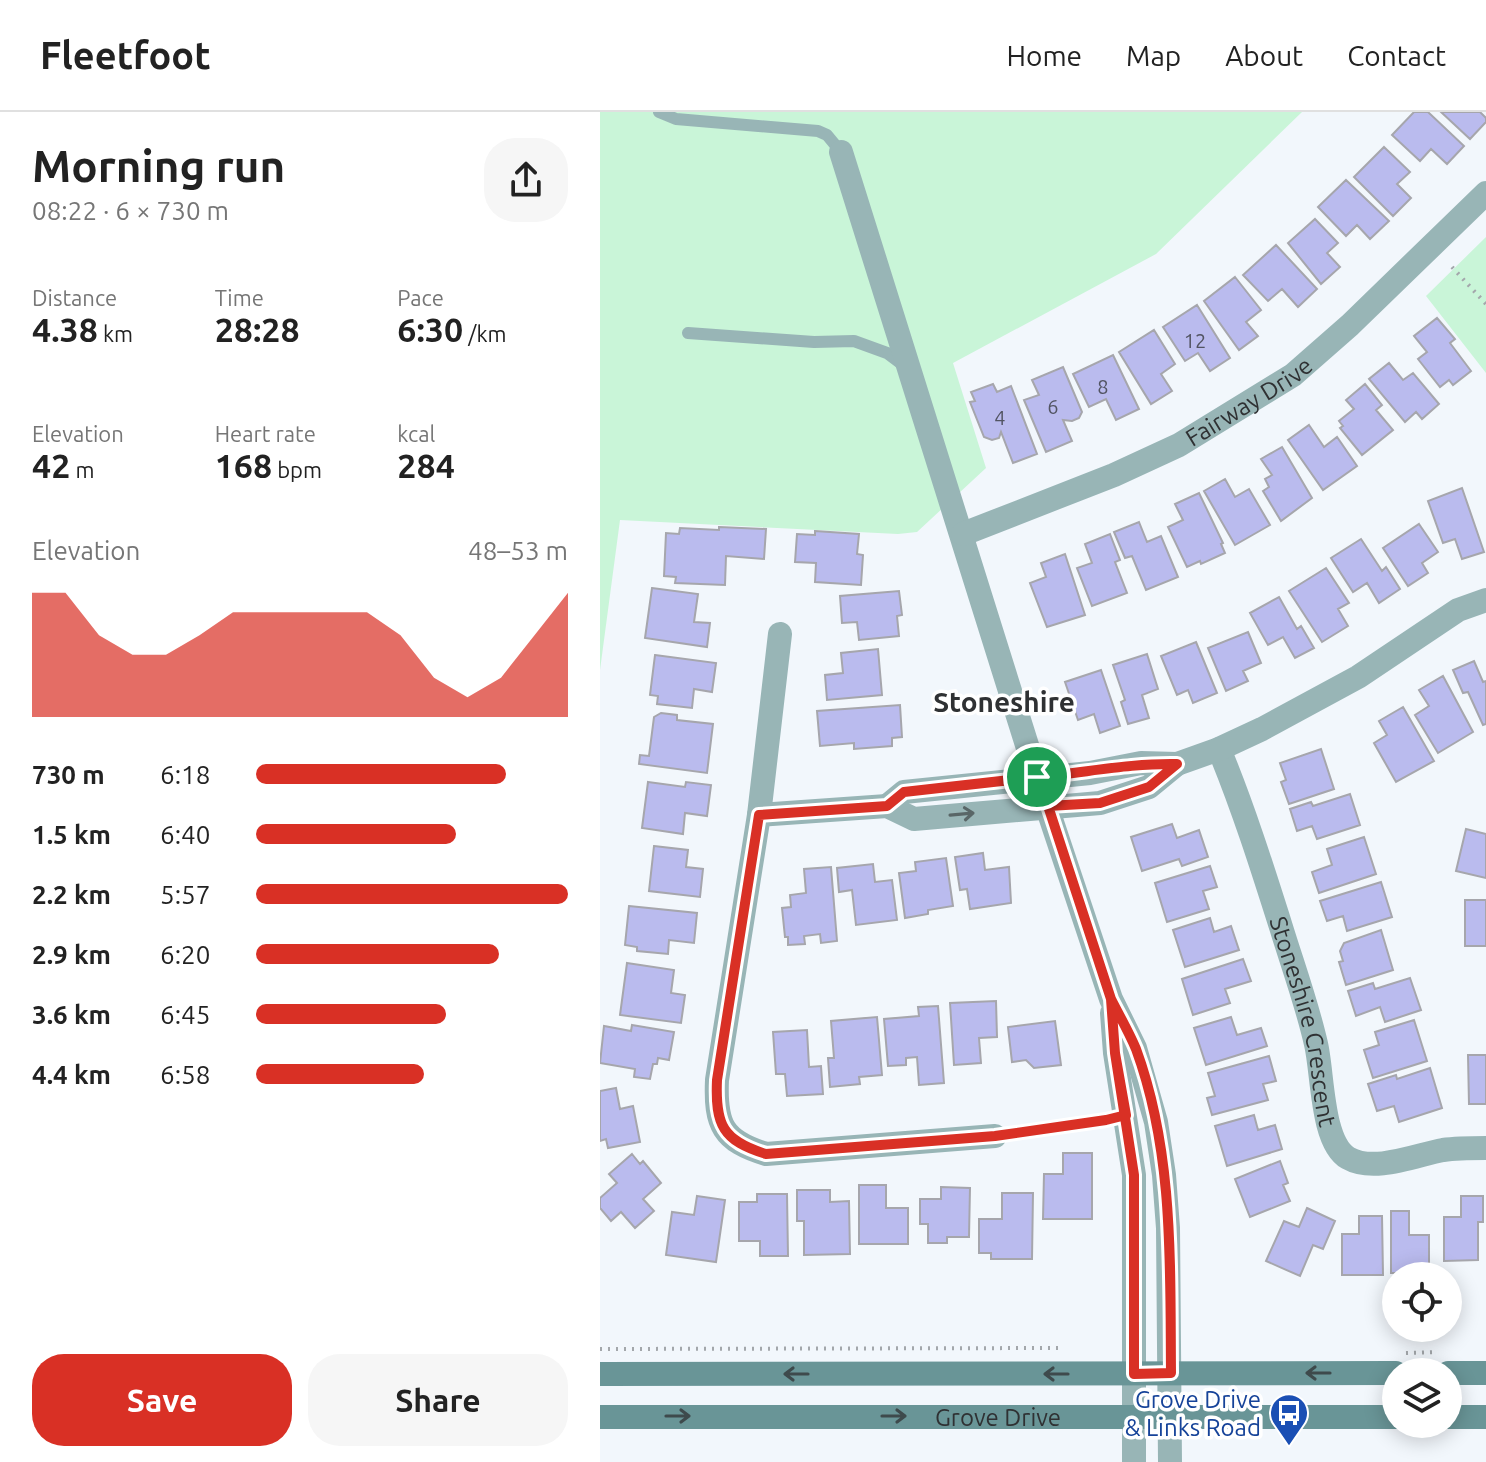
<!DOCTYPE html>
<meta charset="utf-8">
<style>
:root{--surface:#fff;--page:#f6f6f6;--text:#222;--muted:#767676;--line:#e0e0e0;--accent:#d93025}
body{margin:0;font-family:Ubuntu,sans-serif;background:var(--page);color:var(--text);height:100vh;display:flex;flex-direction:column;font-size:30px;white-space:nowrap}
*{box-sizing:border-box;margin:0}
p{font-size:26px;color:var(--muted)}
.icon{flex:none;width:44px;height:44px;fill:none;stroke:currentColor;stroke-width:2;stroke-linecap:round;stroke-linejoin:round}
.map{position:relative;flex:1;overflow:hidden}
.side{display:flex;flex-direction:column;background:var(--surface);width:600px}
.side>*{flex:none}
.fabs{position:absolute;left:782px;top:1150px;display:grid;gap:16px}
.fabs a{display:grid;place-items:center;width:80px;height:80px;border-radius:50%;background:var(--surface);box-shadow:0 4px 20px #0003;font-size:40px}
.pin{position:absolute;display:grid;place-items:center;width:68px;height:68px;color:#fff;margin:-34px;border:4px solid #fff;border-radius:50%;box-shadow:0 2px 8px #0007}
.round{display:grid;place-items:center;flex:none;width:84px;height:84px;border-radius:32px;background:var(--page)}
.overview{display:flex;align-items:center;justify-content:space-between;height:136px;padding:0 32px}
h1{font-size:44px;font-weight:700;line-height:60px}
.metrics{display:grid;grid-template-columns:repeat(3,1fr);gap:12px;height:136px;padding:8px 32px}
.metrics div{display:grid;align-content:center}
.metrics b{font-size:34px;font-weight:700}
.metrics small{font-size:22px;font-weight:400}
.metrics p{font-size:22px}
.chart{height:224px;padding:16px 32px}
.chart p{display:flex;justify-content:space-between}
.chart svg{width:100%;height:144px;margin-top:8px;fill:var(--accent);opacity:.7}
.button{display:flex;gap:16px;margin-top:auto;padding:16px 32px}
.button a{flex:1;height:92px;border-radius:32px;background:var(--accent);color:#fff;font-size:32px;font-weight:700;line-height:92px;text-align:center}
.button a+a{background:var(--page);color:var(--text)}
ul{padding:0 32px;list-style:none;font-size:26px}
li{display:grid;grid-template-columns:128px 96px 1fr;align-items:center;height:60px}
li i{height:20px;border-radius:10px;background:var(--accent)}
header{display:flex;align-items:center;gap:48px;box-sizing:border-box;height:112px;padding:0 40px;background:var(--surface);border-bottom:2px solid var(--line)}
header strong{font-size:38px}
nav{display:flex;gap:44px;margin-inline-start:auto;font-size:28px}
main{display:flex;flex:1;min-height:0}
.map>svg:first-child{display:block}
</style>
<header>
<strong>Fleetfoot</strong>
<nav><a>Home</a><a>Map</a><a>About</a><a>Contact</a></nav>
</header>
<main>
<section class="side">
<div class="overview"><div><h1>Morning run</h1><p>08:22 · 6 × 730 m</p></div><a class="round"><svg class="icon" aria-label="share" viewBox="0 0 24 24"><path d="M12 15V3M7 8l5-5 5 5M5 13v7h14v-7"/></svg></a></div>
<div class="metrics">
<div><p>Distance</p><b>4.38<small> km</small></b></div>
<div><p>Time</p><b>28:28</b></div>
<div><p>Pace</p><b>6:30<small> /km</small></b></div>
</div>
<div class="metrics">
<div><p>Elevation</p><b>42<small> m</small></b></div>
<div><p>Heart rate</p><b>168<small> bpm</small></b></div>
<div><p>kcal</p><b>284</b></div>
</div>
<div class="chart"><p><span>Elevation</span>48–53 m</p>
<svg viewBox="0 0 160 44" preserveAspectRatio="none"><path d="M0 44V6L10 6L20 19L30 25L40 25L50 19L60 12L70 12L80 12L90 12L100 12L110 19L120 32L130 38L140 32L150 19L160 6V44z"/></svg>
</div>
<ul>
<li><b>730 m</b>6:18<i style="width:80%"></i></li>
<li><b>1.5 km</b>6:40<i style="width:64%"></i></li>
<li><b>2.2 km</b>5:57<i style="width:100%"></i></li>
<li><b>2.9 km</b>6:20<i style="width:78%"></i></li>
<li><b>3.6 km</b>6:45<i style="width:61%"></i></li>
<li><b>4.4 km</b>6:58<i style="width:54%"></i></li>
</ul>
<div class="button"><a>Save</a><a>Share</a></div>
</section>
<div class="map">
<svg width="886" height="1350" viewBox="0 0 886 1350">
<rect width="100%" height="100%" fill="#f2f7fc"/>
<path fill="#c9f5d8" d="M0 0H702L556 142 353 251 386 356 317 420 298 422 20 408 0 558Z
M886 125V261L826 184Z"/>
<path fill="#babbee" stroke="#a6a6ac" stroke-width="2" d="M814 0H828L864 34 847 52 831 37 820 49 792 23Z
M841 0H880L886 6V10L870 27Z
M784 35 810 60 797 72 811 86 793 104 754 65Z
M746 68 789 109 770 127 757 113 746 124 718 95Z
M715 107 738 131 727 141 740 155 721 172 688 131Z
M676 133 717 177 698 195 682 177 668 189 643 163Z
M635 165 661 198 646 210 658 224 639 238 604 189Z
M597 193 630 246 610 259 598 241 585 249 563 215Z
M837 206 855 227 850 231 871 259 853 273 849 268 840 275 818 247 827 240 814 224Z
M554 218 575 252 561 262 572 279 551 292 519 240Z
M513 243 539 297 516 308 506 287 489 295 473 262Z
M789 251 803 268 813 261 839 292 822 307 816 300 805 310 769 267Z
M463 255 482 300 479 306 472 309 463 308 472 329 446 340 424 288 439 283 432 268Z
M393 272 397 280 411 274 437 342 413 351 401 320 399 326 392 328 384 325 370 290 375 289 371 280Z
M765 272 782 293 776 298 793 318 762 343 740 316 743 314 739 309 754 297 746 288Z
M709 313 724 335 737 325 757 354 723 378 688 328Z
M682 335 712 386 681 409 663 379 669 375 665 367 672 363 661 347Z
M625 367 635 385 649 377 670 413 635 433 604 379Z
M862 376 884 440 862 447 855 427 843 431 828 389Z
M599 381 623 431 621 432 625 441 601 452 600 449 587 455 568 415 583 408 575 392Z
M539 410 547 430 561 424 578 465 546 478 532 444 525 446 514 420Z
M819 412 838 440 822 451 828 461 808 474 783 436Z
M119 415 166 417 164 447 126 444 125 473 75 471 76 465 64 464 66 421 79 422 80 416 119 418Z
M215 419 259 422 257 442 263 443 261 473 215 470 216 451 195 450 197 422 215 423Z
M510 422 520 448 515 450 527 481 492 494 477 456 492 451 485 432Z
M761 427 782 459 786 455 800 477 779 491 767 471 753 480 731 446Z
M465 442 485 503 447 515 430 471 446 465 441 451Z
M726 456 749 491 738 497 748 514 722 530 689 479Z
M52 476 98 482 94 510 110 511 107 535 45 526Z
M299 479 302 503 297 504 299 524 259 528 257 510 242 511 240 484Z
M679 485 697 517 701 514 714 536 695 546 683 525 668 533 650 501Z
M648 520 661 551 643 559 648 569 626 579 608 536Z
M596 530 617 581 593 591 588 578 577 583 561 544Z
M278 537 282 583 227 588 225 563 243 561 241 541Z
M547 542 558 577 542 583 549 606 528 612 521 590 525 588 513 553Z
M55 543 116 551 112 580 94 577 92 596 57 592 58 584 50 583Z
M874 549 883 570 886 569V612L883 613 868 580 863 581 853 558Z
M501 558 520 614 500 621 494 602 478 608 465 570Z
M843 564 873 620 838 641 815 603 829 594 819 578Z
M300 593 302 625 292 626V634L254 637V631L220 634 217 599Z
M803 595 834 649 796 670 774 631 787 623 779 609Z
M61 601 77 603V608L113 612 107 661 39 652 40 643 49 644 54 605Z
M721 637 734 677 689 692 681 670 686 668 680 651Z
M48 670 85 675 86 670 111 673 107 704 85 701 83 722 42 716Z
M750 682 760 713 717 727 712 714 697 719 690 697 711 690 713 694Z
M572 712 577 726 599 718 608 745 582 754 579 747 542 759 531 725Z
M866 717 886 722V766L856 759Z
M764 725 776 762 719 781 712 760 732 753 727 737Z
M54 734 88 738 86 755 103 757 100 785 49 779Z
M383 741 385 758 409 755 411 791 370 797 367 777 360 778 355 745Z
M346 746 353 794 328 798V802L305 806 299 761 316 759 315 750Z
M273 752 275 770 292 768 297 808 256 813 252 778 239 780 237 756Z
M610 754 617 775 603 779 609 797 567 810 555 771Z
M231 755 237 829 221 831 220 822 204 824 205 832 188 833V825H185L182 796 191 795 190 783 206 781 204 757Z
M781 770 792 805 747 819 743 804 727 809 720 789Z
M865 788H886V834H865Z
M29 794 97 801 94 831 69 828 68 842 37 839V835L25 833Z
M610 806 614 820 631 814 639 838 585 855 573 818Z
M781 818 793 858 746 873 739 850 743 849 740 839 744 831Z
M643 847 651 869 625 877 630 891 593 903 582 867Z
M27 851 74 858 71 881 85 883 81 911 20 903Z
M810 866 821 898 785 910 780 895 756 904 748 879 773 871 775 877Z
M396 889 397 925 379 926 381 951 354 953 350 891Z
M338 894 344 971 319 973 317 945 306 946V953L288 954 284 907 319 904 318 895Z
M277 905 282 963 259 965 260 972 230 975 228 946H234L231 909Z
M631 905 637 923 661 916 667 934 606 953 594 916Z
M814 908 827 949 773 966 764 938 779 933 775 920Z
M455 909 461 953 434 956 426 948 412 950 408 915Z
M32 913 74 920 69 948 58 946 57 952H53L50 967 34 965 35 957 0 951 4 914 31 919Z
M207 918 209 955 221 954 223 982 187 984 185 962H176L173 920Z
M868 943H886V992H869Z
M669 944 676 969 663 972 668 988 612 1003 607 986 615 984 608 961Z
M830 956 842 996 799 1010 794 994 777 999 768 972 796 963 797 967Z
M16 976 20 997 33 994 40 1030 8 1036 6 1027 0 1029V979Z
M654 1003 658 1018 675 1013 682 1037 627 1054 615 1014Z
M463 1041H492V1107H443L444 1062H463Z
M32 1042 40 1052 43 1049 61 1071 43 1087 54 1099 35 1116 21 1100 11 1109 0 1096V1086L17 1071 9 1062Z
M680 1049 688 1071 683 1073 690 1089 650 1105 635 1067Z
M259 1073H286V1096H308V1132H259Z
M341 1075 370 1076 369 1125H347V1131H328V1112H320V1087H341Z
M197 1078H230V1090L249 1089 250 1142 204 1143V1109H197Z
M402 1081H433L432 1147H391V1141H379V1107H402Z
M157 1082H187L188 1144H160V1129H139V1090H157Z
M97 1084 125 1088 116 1150 66 1143 72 1100 94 1103Z
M861 1084H883V1110H878V1148L844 1149V1105H861Z
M707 1096 735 1109 723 1137 713 1133 700 1164 666 1149 684 1109 699 1115Z
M791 1099H809V1123H829V1161H791Z
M759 1104H782L783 1163H742V1122H759Z"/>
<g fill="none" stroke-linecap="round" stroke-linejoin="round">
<path stroke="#a3a7ab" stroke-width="4" stroke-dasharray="2 6" stroke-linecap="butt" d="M852 155 886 192
M417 1021 504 1009
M0 1237 458 1236
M806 1241 837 1240"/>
<path stroke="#98b5b6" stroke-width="12" d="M59 0 76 7 218 19 227 23 241 40
M88 221 214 230 254 229 287 241 303 253"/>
<g stroke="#98b5b6" stroke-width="24">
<path d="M241 40 437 665 511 887 535 936 556 1010 564 1063 568 1116 570 1350"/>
<path id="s1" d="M363 422 514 363 579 333 693 263 750 213 886 81"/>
<path d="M180 522 159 703 117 968C115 1013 123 1029 166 1042L395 1024"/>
<path id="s2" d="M619 637C643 695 662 755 681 815 693 854 707 892 716 932 723 961 721 1030 748 1046 774 1061 816 1043 843 1038 857 1036 872 1036 886 1036"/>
<path d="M287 694 304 680 490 661 541 651 577 652"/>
<path d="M159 703 287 694 314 707 500 691 549 675 577 652 619 637 662 617 758 565 858 498 886 488"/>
<path d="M512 901 515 941 534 1063V1350"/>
</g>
<g stroke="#699597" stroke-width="24">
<path d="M848 1261H886"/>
<path d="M0 1262 796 1261"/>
<path id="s3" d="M0 1305H796"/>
<path d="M848 1305H886"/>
</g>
</g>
<defs><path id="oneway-shaft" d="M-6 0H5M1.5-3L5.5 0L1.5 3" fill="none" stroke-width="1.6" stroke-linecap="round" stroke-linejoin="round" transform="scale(2)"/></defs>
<use stroke="#596667" href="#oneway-shaft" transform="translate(362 702) rotate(-5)"/>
<g stroke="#3e4a4c">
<use href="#oneway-shaft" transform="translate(718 1261) rotate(-180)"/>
<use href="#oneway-shaft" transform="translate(196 1262) rotate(180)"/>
<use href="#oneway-shaft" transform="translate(456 1262) rotate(-180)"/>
<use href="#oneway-shaft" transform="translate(78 1304)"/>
<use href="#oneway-shaft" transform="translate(294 1304)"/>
</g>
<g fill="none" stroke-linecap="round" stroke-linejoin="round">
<defs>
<path id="route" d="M437 665 304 680 287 694 159 703 117 968C115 1013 123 1029 166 1042L395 1024 506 1008 526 1003 515 941 511 887C519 903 529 920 536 937 574 1040 570 1153 571 1261L534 1262V1063L515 941 511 887 448 694 500 691 549 675 577 652C530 651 484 661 437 665"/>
</defs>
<use href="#route" stroke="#fff" stroke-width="16"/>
<use href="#route" stroke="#d93025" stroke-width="10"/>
</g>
<defs>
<symbol id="bus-pin" viewBox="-11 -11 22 30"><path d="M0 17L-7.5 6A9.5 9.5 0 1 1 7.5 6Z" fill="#1a4fb4" stroke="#fff"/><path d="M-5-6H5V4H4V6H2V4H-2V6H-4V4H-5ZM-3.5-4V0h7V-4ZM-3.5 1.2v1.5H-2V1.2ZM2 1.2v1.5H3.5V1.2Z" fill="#fff"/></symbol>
</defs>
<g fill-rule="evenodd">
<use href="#bus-pin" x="667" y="1279" width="44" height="60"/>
</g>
<g text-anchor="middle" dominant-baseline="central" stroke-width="7" stroke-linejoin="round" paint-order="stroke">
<g font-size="20" fill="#525462">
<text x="595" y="228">12</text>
<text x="503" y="274">8</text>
<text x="453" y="294">6</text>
<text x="400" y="305">4</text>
</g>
<g font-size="24" fill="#2f3133" stroke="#fff">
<text stroke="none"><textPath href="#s1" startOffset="316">Fairway Drive</textPath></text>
<text stroke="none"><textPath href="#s2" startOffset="286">Stoneshire Crescent</textPath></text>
<text stroke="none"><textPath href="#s3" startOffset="398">Grove Drive</textPath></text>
</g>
<g font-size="24" fill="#164399" stroke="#fff" text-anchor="end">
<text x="661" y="1287">Grove Drive<tspan x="661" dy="28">&amp; Links Road</tspan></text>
</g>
<g font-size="28" font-weight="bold" fill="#2f3133" stroke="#fff">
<text x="404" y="589">Stoneshire</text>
</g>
</g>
</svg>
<div class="fabs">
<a><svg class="icon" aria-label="locate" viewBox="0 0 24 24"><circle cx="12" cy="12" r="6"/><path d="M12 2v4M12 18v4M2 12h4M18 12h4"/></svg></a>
<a><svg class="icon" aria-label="layers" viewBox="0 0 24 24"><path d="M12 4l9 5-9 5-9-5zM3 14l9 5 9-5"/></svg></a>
</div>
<div class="pin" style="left:437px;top:665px;background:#1e9e55"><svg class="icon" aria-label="arrive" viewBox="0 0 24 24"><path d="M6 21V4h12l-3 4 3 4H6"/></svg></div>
</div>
</main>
